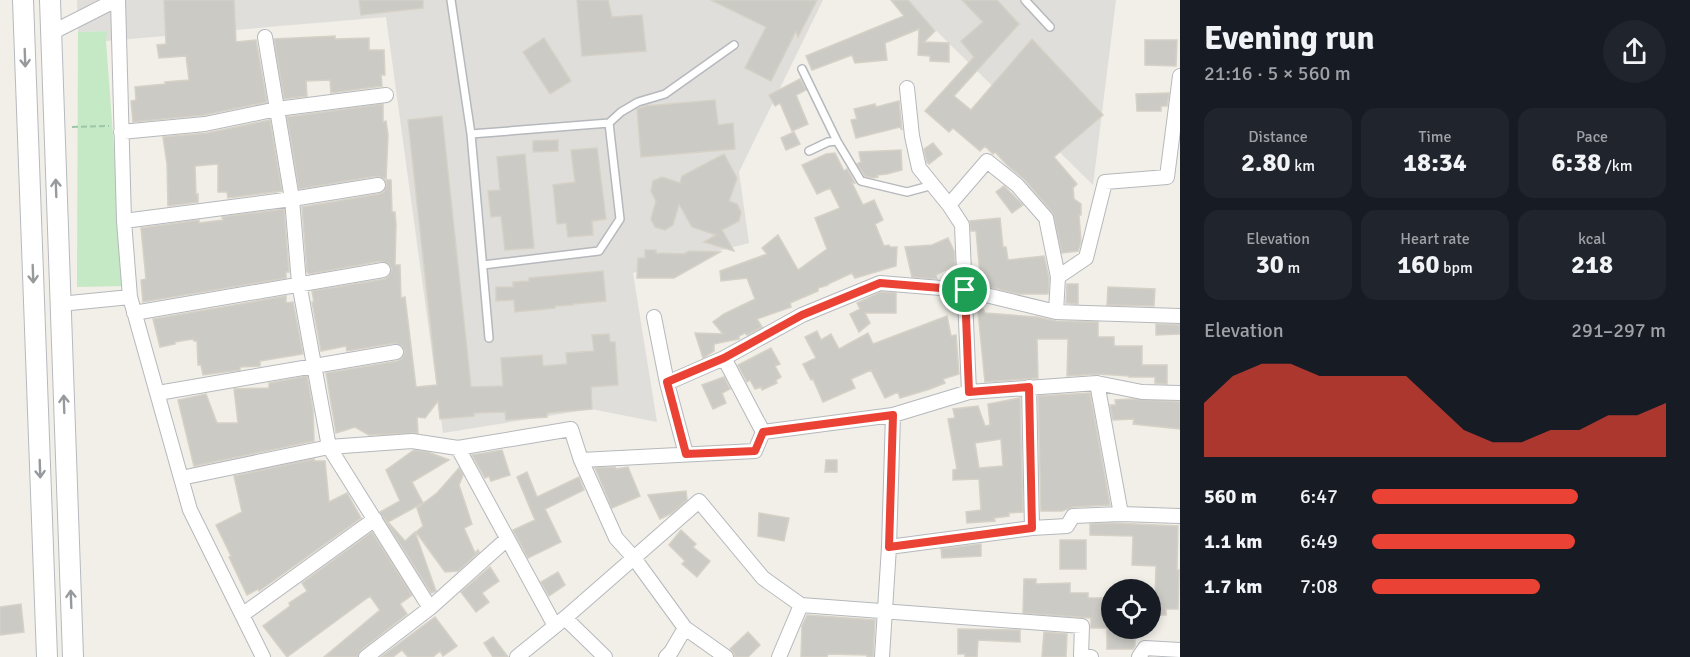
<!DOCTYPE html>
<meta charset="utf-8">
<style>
:root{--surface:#171b24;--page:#20242c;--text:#f1f3f6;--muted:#9ea1a6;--accent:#ea4335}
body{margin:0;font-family:Signika,sans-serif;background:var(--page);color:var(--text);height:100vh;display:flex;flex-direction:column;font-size:22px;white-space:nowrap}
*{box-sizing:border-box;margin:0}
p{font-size:20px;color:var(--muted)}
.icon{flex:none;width:33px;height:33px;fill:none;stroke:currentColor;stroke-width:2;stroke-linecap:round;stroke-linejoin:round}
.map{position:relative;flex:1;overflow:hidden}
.details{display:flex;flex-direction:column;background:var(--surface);width:510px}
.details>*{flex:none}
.fabs{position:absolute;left:1101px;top:579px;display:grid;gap:12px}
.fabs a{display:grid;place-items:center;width:60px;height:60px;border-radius:50%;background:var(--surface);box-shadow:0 3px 9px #0003;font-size:30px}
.pin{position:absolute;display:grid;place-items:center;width:51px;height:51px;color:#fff;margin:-26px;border:3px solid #fff;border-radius:50%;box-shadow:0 2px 6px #0007}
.round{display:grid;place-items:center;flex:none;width:63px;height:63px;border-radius:32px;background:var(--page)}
.headline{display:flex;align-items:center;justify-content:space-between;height:102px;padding:0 24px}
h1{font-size:33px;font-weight:700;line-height:45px}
.figures{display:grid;grid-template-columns:repeat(3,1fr);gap:9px;height:102px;padding:6px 24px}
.figures div{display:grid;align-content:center;border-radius:15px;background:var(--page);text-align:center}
.figures b{font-size:26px;font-weight:700}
.figures small{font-size:16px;font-weight:400}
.figures p{font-size:16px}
.chart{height:168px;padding:12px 24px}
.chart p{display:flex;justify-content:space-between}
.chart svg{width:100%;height:108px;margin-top:6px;fill:var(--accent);opacity:.7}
ul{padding:0 24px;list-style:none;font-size:20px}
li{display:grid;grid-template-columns:96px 72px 1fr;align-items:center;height:45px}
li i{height:15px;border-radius:8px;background:var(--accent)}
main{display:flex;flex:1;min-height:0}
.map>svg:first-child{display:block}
</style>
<main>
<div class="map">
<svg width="1180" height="657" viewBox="0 0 1180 657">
<rect width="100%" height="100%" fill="#f1efe8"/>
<path fill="#e0deda" d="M77 0H823L739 172 749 243 633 273 657 422 591 409 443 433 386 17 106 41V31L78 32Z
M905 0H1116L1093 185Z"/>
<path fill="#c5e8c5" d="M107 31 106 41 124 286 77 287 78 32Z"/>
<path fill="#cccac5" stroke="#d6d1c6" stroke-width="1.5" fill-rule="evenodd" d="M164 0H234L236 42 256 40 267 102 204 115 133 122 131 101 136 100 135 87 165 84V82L189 80 186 56 159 58 157 45 166 44Z
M359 0H423V8L361 15Z
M577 0H608L612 17 642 15 646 51 582 56Z
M711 0H817L798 37 796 31 771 81 745 68 766 27Z
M891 0H908L935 31 924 42 949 43V62L930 61V56L918 55 919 29 885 43 887 60 855 63 852 55 812 70 806 56 904 16Z
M962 0H997L1019 24 954 96 971 110 1032 39 1103 115 1054 157 1077 184 1073 188 1074 199 1081 204V215H1079L1081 242 1078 251 1062 253 1053 213 1024 179 1008 166 995 152 993 154 985 146 980 151 953 128 949 132 925 111 974 57 961 41 983 22Z
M335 36V39L369 38V50H384L385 75H381L382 86 331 93 330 80 306 81 307 96 284 99 274 39Z
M544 38 571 81 550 94 523 52Z
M1145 40H1177L1176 66 1145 65Z
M800 79 806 90 796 95 808 124 792 131 780 103 775 106 769 95Z
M1169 93 1167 106H1161V111H1137L1136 94Z
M715 100 718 125 733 123 735 149 641 157 637 109 646 106Z
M899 101 902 130 900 127 856 138 851 120 857 119 854 109 875 104 876 107Z
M383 104V122L386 121 388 135 386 180H391L392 212H395L396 225 395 265H400L401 298 405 297 416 387 437 385 408 120 442 116 471 387 503 386 501 358 542 355 543 366 567 364 566 353 594 351 592 335 609 334 610 342H615L618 385 591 387 592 409 547 413V417L506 420 505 412 474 413V416L440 419 438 401 425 418 417 417 418 433 369 435 355 427 336 433 326 373 398 361 402 358 405 351 402 346 395 343 347 351 346 346 321 351 312 302H314L312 291 385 279 389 276 392 269 389 264 381 261 309 274 307 272 302 207 379 194 384 192 387 184 385 179 377 176 299 189 287 117Z
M270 120 282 191 228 198 227 192H218V164L195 166 196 195 198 194V202L168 206 167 164 163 137 207 133Z
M794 132 800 144 786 150 781 138Z
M558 140V151L533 152V141Z
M933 143 942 154 929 164 927 162 924 149Z
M597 148 606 219 592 221 593 235 568 237 566 223 557 224 553 185 575 182 571 150Z
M901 150 902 170 887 174 877 175 878 177 873 178 865 176 857 164 861 162 859 152Z
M835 153 844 171 847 169 855 183H852L863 205 874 200 883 220 875 224 884 246 889 245 890 247H897L896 266 855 278 852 273 828 284V285L818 288V291L790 303 791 307 757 319 762 327 747 335 745 333 739 336V339L714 344V351L703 358 695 333 723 334 713 322 724 314 755 299 747 278 721 281 720 271 767 254 762 248 778 235 798 270 827 249 815 218 840 208 830 188 817 194 802 165 826 154Z
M525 154 534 248 505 250 501 216 491 217 488 191 500 190 497 157Z
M724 154 737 178 729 201 737 204 741 212 739 221 722 230 734 251 704 242 716 235 692 227 679 204 673 225 665 230 655 227 651 219 656 201 651 191 653 181 662 177 680 183 682 176Z
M1004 186 1023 205 1012 213 996 192Z
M284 209 289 272H286V278L143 302 141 280 146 279 141 228 199 220V223L223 220 222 217Z
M1000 218 1003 247H1006L1008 260 1044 256 1049 278 1048 294H1019L981 285 976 231H971L970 221Z
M948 238 954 251 955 265 936 275 937 279 912 277 905 247 932 245Z
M645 250H656V253L684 254 689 251 720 252 674 278H637L638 258H645Z
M603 271 606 301 573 304V305L555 306V308L515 312 514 300 496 301V287H513V282L529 281V278Z
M1067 284H1078V304L1066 303Z
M1108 287 1155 289 1154 306 1107 305Z
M881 292 896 293V313H865L870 323 859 332 850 314 860 309 857 303Z
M286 296V303L293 302 303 354 260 361V366L240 367V370L203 375 201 365H198L197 341H194L193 339 175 342V344L160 347 153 319Z
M977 302 980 303 985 313 1037 317 1056 321 1098 322V337H1114V346H1142V365H1167V384L1155 383V377H1129V376L1097 374 1067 376 1068 339H1037L1038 378 985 382Z
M947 316 951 336 956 335 959 374 943 379 945 383 930 389 900 398 898 392 885 398 871 370 851 379 855 388 823 402 813 379 811 380 803 364 816 358 805 337 817 331 821 340 831 334 839 349 868 333 873 344Z
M1156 324 1180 325V334L1156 335Z
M771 348 780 364 775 366 781 377 776 380 777 383 762 390 761 387 755 389 750 380 747 382 738 365Z
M307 376 313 410 314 441 194 466 178 400 206 394 217 423H238L234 389 269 388V383Z
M724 377 730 389 722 393 726 403 713 409 702 385Z
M1090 393 1110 505 1073 507 1062 511H1041L1038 396Z
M1020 398 1023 512 1009 513V516L994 518 995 521 967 523 966 512 981 510 979 479 953 480V470L957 469 948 419 955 418 953 409 978 406 985 426 990 425 988 404ZM1001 439 1003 466 979 468 975 443Z
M1130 399 1180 402V429L1133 424 1134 419 1113 420 1110 405H1116L1115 400Z
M414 450 428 452 449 460 412 482 423 503 388 522 405 541 415 532 436 591 431 593 380 512 400 501 386 470Z
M502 450 510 475 491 481 489 476 485 478 472 455Z
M314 459V461H325L329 502 347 493 361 518 259 591 258 589 247 595 229 557 231 556 216 525 242 512 234 476Z
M826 460H837V472H825Z
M615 467 616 469 628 467 640 496 612 508 595 468Z
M459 468 463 475 459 485 472 524 464 528 475 553 478 550 479 552 458 571 445 572 416 532 423 526 417 508 437 493Z
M527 472 537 497 579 477 584 490 545 509 561 542 528 558 513 530 535 520 517 477Z
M686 491 687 500 672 513 660 519 648 495Z
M759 513 789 518 784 541 758 536Z
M1113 523 1178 526 1177 570H1179L1178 609H1166V615H1150V598H1155L1156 566 1132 565 1133 536 1090 535V524Z
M681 530 696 544 693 547 710 561 697 577 682 564 685 561 669 545Z
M372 532 412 595 400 604 407 614 361 650 357 657H324L380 610 370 596 287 657 263 626 290 606 289 603 307 591 302 583Z
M1060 540H1086V569H1060Z
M981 544V556L942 558 941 549Z
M490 567 499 581 482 593 489 602 476 612 461 592Z
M558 572 565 585 549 596 541 582Z
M1024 579H1036V584L1070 583V593H1088V598H1112V628H1091V618L1023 613Z
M21 604 24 632 0 635V607Z
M807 615 875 620 873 657H867V655L828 654 827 657H801L802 626Z
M435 617 457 646 443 656 440 651 433 657H408L402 650 393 657H381Z
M1107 628H1135V646L1133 649H1107Z
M958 629 1020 630V642L978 640 977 657H965V654H958Z
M748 632 760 645 748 657H735L734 653 730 649Z
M1044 632 1067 634 1066 657H1042Z
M493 637 508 657H493L484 643Z"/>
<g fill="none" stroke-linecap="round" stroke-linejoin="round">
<defs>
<path id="lane" d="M451 0 471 134 489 338
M1025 0 1050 27
M802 69 837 141
M471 134 609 123 621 112 638 102 665 94 734 45
M809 151 828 142 837 141 861 181 907 192 933 185
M483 265 599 251 620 219 609 123"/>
<path id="street" d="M118 0 124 221 130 297
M51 33 116 0
M265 37 292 199 299 283 329 447 430 608
M907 88 912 136 919 168 949 205 962 225 969 392
M121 132 205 124 277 109 386 95
M949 205 987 161 1017 185 1046 218 1058 277
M124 221 292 199 378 185
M60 304 130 297 190 510 263 657
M1056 312 1058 277 1086 258 1105 182 1167 177 1180 76
M134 313 383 270
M654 317 667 383
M724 358 763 432
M1097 383 1121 514
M1029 387 1032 528
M158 393 396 352
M458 448 555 626
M686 454 667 383 724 358 802 315 880 283 965 290 1056 312 1180 316
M581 460 755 451 763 432 893 415 969 392 1097 383 1142 392 1180 393
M181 478 329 447 412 441 458 448 571 429 581 460 616 538 634 558 685 628 726 657
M889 547 1032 528 1067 526 1073 516 1121 514 1180 516
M242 615 375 519
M565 618 605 657
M366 657 430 608 507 539
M517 657 565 618 699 501 763 578 801 605
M666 657 671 652 685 628
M779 657 801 605 1082 626 1081 655 1091 657
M882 657 889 547 893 415
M1139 657 1145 648 1180 650"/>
<path id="secondary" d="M23 0 47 657
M50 0 73 657"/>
</defs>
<use href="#lane" stroke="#b5b8bc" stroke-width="10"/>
<use href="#street" stroke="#b5b8bc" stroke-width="16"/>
<use href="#secondary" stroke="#b6babf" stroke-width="22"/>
<path stroke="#9cc7a9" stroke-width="2" stroke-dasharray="6 3" stroke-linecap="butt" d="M72 127 109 126"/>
<use href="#lane" stroke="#fff" stroke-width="7"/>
<use href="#street" stroke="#fff" stroke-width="14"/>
<use href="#secondary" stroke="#fff" stroke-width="20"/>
</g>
<defs><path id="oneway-shaft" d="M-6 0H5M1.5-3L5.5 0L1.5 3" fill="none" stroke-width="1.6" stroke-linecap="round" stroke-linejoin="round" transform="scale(1.5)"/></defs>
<g stroke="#979a9d">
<use href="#oneway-shaft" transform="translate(25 58) rotate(88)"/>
<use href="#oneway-shaft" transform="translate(56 188) rotate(-92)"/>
<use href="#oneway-shaft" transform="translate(33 274) rotate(88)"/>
<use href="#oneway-shaft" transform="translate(64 404) rotate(-92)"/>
<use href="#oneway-shaft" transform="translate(40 469) rotate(88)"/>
<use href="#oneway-shaft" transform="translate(71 599) rotate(-92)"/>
</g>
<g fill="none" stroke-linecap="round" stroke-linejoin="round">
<defs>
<path id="route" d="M880 283 965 290 969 392 1029 387 1032 528 889 547 893 415 763 432 755 451 686 454 667 382 724 358 802 315Z"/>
</defs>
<use href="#route" stroke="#fff" stroke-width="12"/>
<use href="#route" stroke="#ea4335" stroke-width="8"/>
</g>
</svg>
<div class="fabs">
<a><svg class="icon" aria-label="locate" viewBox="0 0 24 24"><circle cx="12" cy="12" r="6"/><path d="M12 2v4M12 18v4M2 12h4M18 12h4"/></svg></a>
</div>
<div class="pin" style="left:965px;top:290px;background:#1e9e55"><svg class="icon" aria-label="arrive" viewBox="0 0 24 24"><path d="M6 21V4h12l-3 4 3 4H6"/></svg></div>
</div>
<section class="details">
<div class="headline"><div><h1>Evening run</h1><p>21:16 · 5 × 560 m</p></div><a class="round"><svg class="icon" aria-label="share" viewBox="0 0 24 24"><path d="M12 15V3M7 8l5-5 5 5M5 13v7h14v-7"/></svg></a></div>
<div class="figures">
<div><p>Distance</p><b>2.80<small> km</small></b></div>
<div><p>Time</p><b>18:34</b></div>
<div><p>Pace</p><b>6:38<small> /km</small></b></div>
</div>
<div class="figures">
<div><p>Elevation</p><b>30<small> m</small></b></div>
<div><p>Heart rate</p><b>160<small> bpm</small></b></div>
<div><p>kcal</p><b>218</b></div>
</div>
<div class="chart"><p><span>Elevation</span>291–297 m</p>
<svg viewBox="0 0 160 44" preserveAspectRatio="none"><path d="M0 44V22L10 11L20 6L30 6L40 11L50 11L60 11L70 11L80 22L90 33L100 38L110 38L120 33L130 33L140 27L150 27L160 22V44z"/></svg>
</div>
<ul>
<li><b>560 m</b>6:47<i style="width:70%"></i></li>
<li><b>1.1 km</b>6:49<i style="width:69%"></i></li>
<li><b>1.7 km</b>7:08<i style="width:57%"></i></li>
</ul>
</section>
</main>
